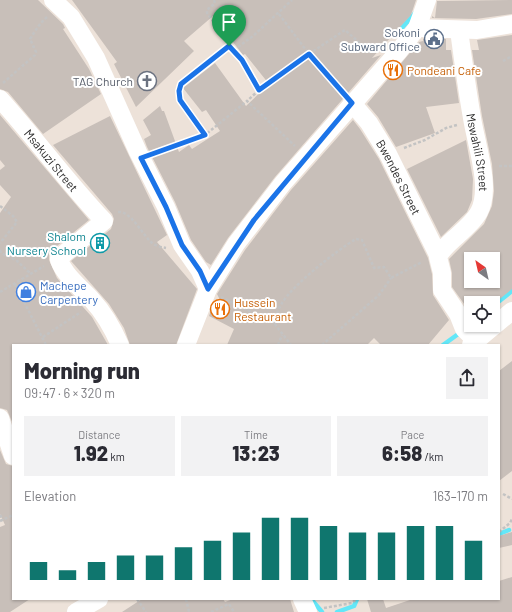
<!DOCTYPE html>
<meta charset="utf-8">
<style>
:root{--surface:#fff;--page:#f2f2f3;--text:#2b2b33;--muted:#7c7c81;--accent:#0f766e}
body{margin:0;font-family:Barlow,sans-serif;background:var(--page);color:var(--text);height:100vh;display:flex;flex-direction:column;font-size:15px;white-space:nowrap}
*{box-sizing:border-box;margin:0}
p{font-size:13px;color:var(--muted)}
.icon{flex:none;width:22px;height:22px;fill:none;stroke:currentColor;stroke-width:2;stroke-linecap:round;stroke-linejoin:round}
.map{position:relative;flex:1;overflow:hidden}
.panel{position:absolute;left:12px;top:344px;width:488px;height:256px;display:flex;flex-direction:column;background:var(--surface);border-radius:0px;box-shadow:0 1px 3px #0004}
.panel>*{flex:none}
.needle{width:26px;rotate:326deg}
.tools{position:absolute;left:464px;top:252px;display:grid;gap:8px}
.tools a{display:grid;place-items:center;width:36px;height:36px;border-radius:0px;background:var(--surface);box-shadow:0 1px 3px #0004;font-size:20px}
.pin{position:absolute;display:grid;place-items:center;width:34px;height:34px;color:#fff;margin:-41px -17px;border-radius:50% 50% 50% 0;rotate:-45deg;box-shadow:0 0 4px #0007}
.pin .icon{rotate:45deg}
.round{display:grid;place-items:center;flex:none;width:42px;height:42px;border-radius:0px;background:var(--page)}
.overview{display:flex;align-items:center;justify-content:space-between;height:68px;padding:0 12px}
h1{font-size:22px;font-weight:800;line-height:30px}
.metrics{display:grid;grid-template-columns:repeat(3,1fr);gap:6px;height:68px;padding:4px 12px}
.metrics div{display:grid;align-content:center;border-radius:0px;background:var(--page);text-align:center}
.metrics b{font-size:20px;font-weight:800}
.metrics small{font-size:11px;font-weight:400}
.metrics p{font-size:11px}
.chart{height:112px;padding:8px 12px}
.chart p{display:flex;justify-content:space-between}
.chart svg{width:100%;height:72px;margin-top:4px;stroke:var(--accent);stroke-width:6}
.map>svg:first-child{display:block}
</style>
<div class="map">
<svg width="512" height="612" viewBox="0 0 512 612">
<rect width="100%" height="100%" fill="#ede2d9"/>
<g fill="none" stroke-linecap="round" stroke-linejoin="round">
<path stroke="#63e7f8" stroke-width="4.5" d="M404 39 400 30 416 12
M493 306 512 291
M443 345 461 332
M499 534 509 530
M311 599 322 612
M337 612 354 606 357 599"/>
</g>
<path fill="#c8bfb9" fill-rule="evenodd" d="M0 0H38L63 24 65 28 63 29 89 69 101 94 43 134 8 92 0 89Z
M72 0H416L411 15 372 58 381 55 275 177 228 238 211 265 206 262 191 240 175 202 147 147 144 139 151 135 143 120 160 106 162 111H164L179 152 189 145 192 149 220 131 206 110 202 112 183 88 215 63 246 106 269 84 245 54 243 55 213 16 184 41 194 51 136 107 114 64 117 62Z
M512 0V14L476 19 432 18V16L435 18 437 1Z
M512 35V289L496 302 492 298 485 303H471V318L467 308 452 287V273L449 259 484 224 492 206 494 191 492 164 482 116 472 50H479L477 40ZM471 259H493V281H471Z
M423 39H446V50H451L459 103 426 107 435 133 396 147 378 117 367 104 419 42 423 41Z
M0 115 89 220 52 250 49 254V260L57 278 92 317 108 345H13V424L7 410 0 408V213L11 197 0 185V170L5 166 0 160Z
M110 116 167 235 157 242 197 289 176 345H130L124 328 109 304 71 261 111 229 114 219 112 214 53 145Z
M353 120 360 129 379 159 428 258 432 274 433 295 449 320 428 345H381L374 338 367 345H227L234 329 209 316 212 307 221 318 227 314 217 294 245 250 291 190Z
M466 140 473 179 472 200 467 212 441 237 407 169Z
M512 361V471L499 481V371Z
M0 450 6 464 13 466V599H30L10 612H0V527L5 525 0 514Z
M512 532V545L499 548V536Z
M512 577V612H371L367 599H383L386 608 413 599H499V581Z
M142 599H223L225 602 233 599H290L294 612H122Z"/>
<g fill="none" stroke-linecap="round" stroke-linejoin="round">
<path stroke="#c3c3c3" stroke-width="2.5" stroke-dasharray="3 2" stroke-linecap="butt" d="M214 0 215 3 207 10V13L242 60 259 90 247 101 295 146
M279 14 309 54 345 30 370 52 381 44
M234 50 253 36 292 0
M503 61 512 56
M3 83 35 55 36 52 30 39C35 31 40 23 47 17
M259 90 309 54 342 91
M205 135 180 100 179 91 181 84 229 46
M404 148 425 140 446 128 457 125
M156 153 205 135 247 101
M499 166H512
M0 206 13 216 17 222 0 243
M118 212C130 210 143 235 151 242 155 246 161 247 166 248
M0 250 1 253 16 260 31 274
M15 284 46 345
M0 292 44 266
M221 297 274 323 291 345
M274 323C276 316 278 309 282 303 293 285 337 250 356 239L362 240 374 268 384 267 391 278 422 262
M43 337 81 312
M278 345 282 335
M322 345 379 295 391 278
M503 494 512 499
M0 515 3 520
M0 521 13 515
M499 532 510 523 512 519
M137 599 146 612
M186 599 189 612
M324 608 352 603 356 599
M211 612 229 604 234 612"/>
<g stroke="#fff" stroke-width="18">
<path d="M53 0 71 17 96 58 138 152 166 207 182 245 200 271 208 289"/>
<path d="M417 28 477 30 512 24"/>
<path id="s1" d="M459 30C463 60 467 89 472 118 476 144 492 188 479 212 470 229 445 242 438 257L442 273V290L458 314 464 329 476 341"/>
<path id="s2" d="M0 99C36 139 67 182 104 221L59 258V260C65 276 81 288 92 300 104 313 113 329 120 345"/>
<path id="s3" d="M352 103 369 123 388 154 438 255"/>
<path d="M186 345 208 289 236 244 283 183 399 51 417 28 427 0"/>
<path d="M471 345 512 311"/>
<path d="M0 418 13 456"/>
<path d="M302 599 308 612"/>
<path d="M76 612 99 599"/>
</g>
</g>
<g fill="none" stroke-linecap="round" stroke-linejoin="round">
<defs>
<path id="route" d="M229 46 242 60 259 90 309 54 352 103 254 220 208 289 200 271 182 245 166 207 141 158 205 135 180 100 179 91 181 84Z"/>
</defs>
<use href="#route" stroke="#fff" stroke-width="8"/>
<use href="#route" stroke="#1a73e8" stroke-width="5"/>
</g>
<defs>
<symbol id="civic-ring" viewBox="-11 -11 22 22"><circle r="9.5" fill="#fff" stroke="#5c6f8a" stroke-width="1.5"/><path d="M-.6-6.5H3V-4.5H.6V-3L4-1V1h2V6H-6V1h2V-1L-.6-3ZM-1.2 2.5V6h2.4V2.5Z" fill="#5c6f8a"/></symbol>
<symbol id="restaurant-ring" viewBox="-11 -11 22 22"><circle r="9.5" fill="#fff" stroke="#e8710a" stroke-width="1.5"/><path d="M-5-6h1v4h1v-4h1v4h1v-4h1v5L-1.5 .5V6h-2V.5L-5-1ZM5-6V6H3V1.5H1.5Q1.5-4 5-6Z" fill="#e8710a"/></symbol>
<symbol id="church-ring" viewBox="-11 -11 22 22"><circle r="9.5" fill="#fff" stroke="#6b7280" stroke-width="1.5"/><path d="M-1.2-6h2.4v3.5h3.3v2.4h-3.3V6h-2.4V-.1h-3.3v-2.4h3.3Z" fill="#6b7280"/></symbol>
<symbol id="building-ring" viewBox="-11 -11 22 22"><circle r="9.5" fill="#fff" stroke="#0f9aa8" stroke-width="1.5"/><path d="M-4-6H4V6H1V3H-1V6H-4ZM-2.5-4.3h1.7v1.8h-1.7ZM.8-4.3h1.7v1.8H.8ZM-2.5-1h1.7V.8h-1.7ZM.8-1h1.7V.8H.8Z" fill="#0f9aa8"/></symbol>
<symbol id="shop-ring" viewBox="-11 -11 22 22"><circle r="9.5" fill="#fff" stroke="#3f7fe0" stroke-width="1.5"/><path d="M-5-2.5h2.3a2.7 3.5 0 0 1 5.4 0H5L5.5 6h-11ZM-1.5-2.5h3a1.5 2.3 0 0 0-3 0Z" fill="#3f7fe0"/></symbol>
</defs>
<g fill-rule="evenodd">
<use href="#civic-ring" x="423" y="28" width="22" height="22"/>
<use href="#restaurant-ring" x="382" y="59" width="22" height="22"/>
<use href="#church-ring" x="136" y="70" width="22" height="22"/>
<use href="#building-ring" x="89" y="232" width="22" height="22"/>
<use href="#shop-ring" x="15" y="281" width="22" height="22"/>
<use href="#restaurant-ring" x="209" y="298" width="22" height="22"/>
</g>
<g text-anchor="middle" dominant-baseline="central" stroke-width="4" stroke-linejoin="round" paint-order="stroke">
<g font-size="12" fill="#4e5e75" stroke="#fff" text-anchor="end">
<text x="420" y="32">Sokoni<tspan x="420" dy="14">Subward Office</tspan></text>
</g>
<g font-size="12" fill="#c56008" stroke="#fff" text-anchor="start">
<text x="407" y="70">Pondeani Cafe</text>
<text x="234" y="302">Hussein<tspan x="234" dy="14">Restaurant</tspan></text>
</g>
<g font-size="12" fill="#5b616d" stroke="#fff" text-anchor="end">
<text x="133" y="81">TAG Church</text>
</g>
<g font-size="12" fill="#292929" stroke="#fff">
<text stroke="none"><textPath href="#s1" startOffset="124">Mswahili Street</textPath></text>
<text stroke="none"><textPath href="#s2" startOffset="80">Msakuzi Street</textPath></text>
<text stroke="none"><textPath href="#s3" startOffset="88">Bwendes Street</textPath></text>
</g>
<g font-size="12" fill="#0d838f" stroke="#fff" text-anchor="end">
<text x="86" y="236">Shalom<tspan x="86" dy="14">Nursery School</tspan></text>
</g>
<g font-size="12" fill="#366cbe" stroke="#fff" text-anchor="start">
<text x="40" y="285">Machepe<tspan x="40" dy="14">Carpentery</tspan></text>
</g>
</g>
</svg>
<div class="tools">
<a><svg class="needle" viewBox="-14 -14 28 28"><path d="M0-13l5 13h-10z" fill="#e53935"/><path d="M0 13l5-13h-10z" fill="#7c7c81"/></svg></a>
<a><svg class="icon" aria-label="locate" viewBox="0 0 24 24"><circle cx="12" cy="12" r="6"/><path d="M12 2v4M12 18v4M2 12h4M18 12h4"/></svg></a>
</div>
<div class="pin" style="left:229px;top:46px;background:#1e9e55"><svg class="icon" aria-label="arrive" viewBox="0 0 24 24"><path d="M6 21V4h12l-3 4 3 4H6"/></svg></div>
<section class="panel">
<div class="overview"><div><h1>Morning run</h1><p>09:47 · 6 × 320 m</p></div><a class="round"><svg class="icon" aria-label="share" viewBox="0 0 24 24"><path d="M12 15V3M7 8l5-5 5 5M5 13v7h14v-7"/></svg></a></div>
<div class="metrics">
<div><p>Distance</p><b>1.92<small> km</small></b></div>
<div><p>Time</p><b>13:23</b></div>
<div><p>Pace</p><b>6:58<small> /km</small></b></div>
</div>
<div class="chart"><p><span>Elevation</span>163–170 m</p>
<svg viewBox="0 0 160 44" preserveAspectRatio="none"><path d="M5 44V33M15 44V38M25 44V33M35 44V29M45 44V29M55 44V24M65 44V20M75 44V15M85 44V6M95 44V6M105 44V11M115 44V15M125 44V15M135 44V11M145 44V11M155 44V20"/></svg>
</div>
</section>
</div>
